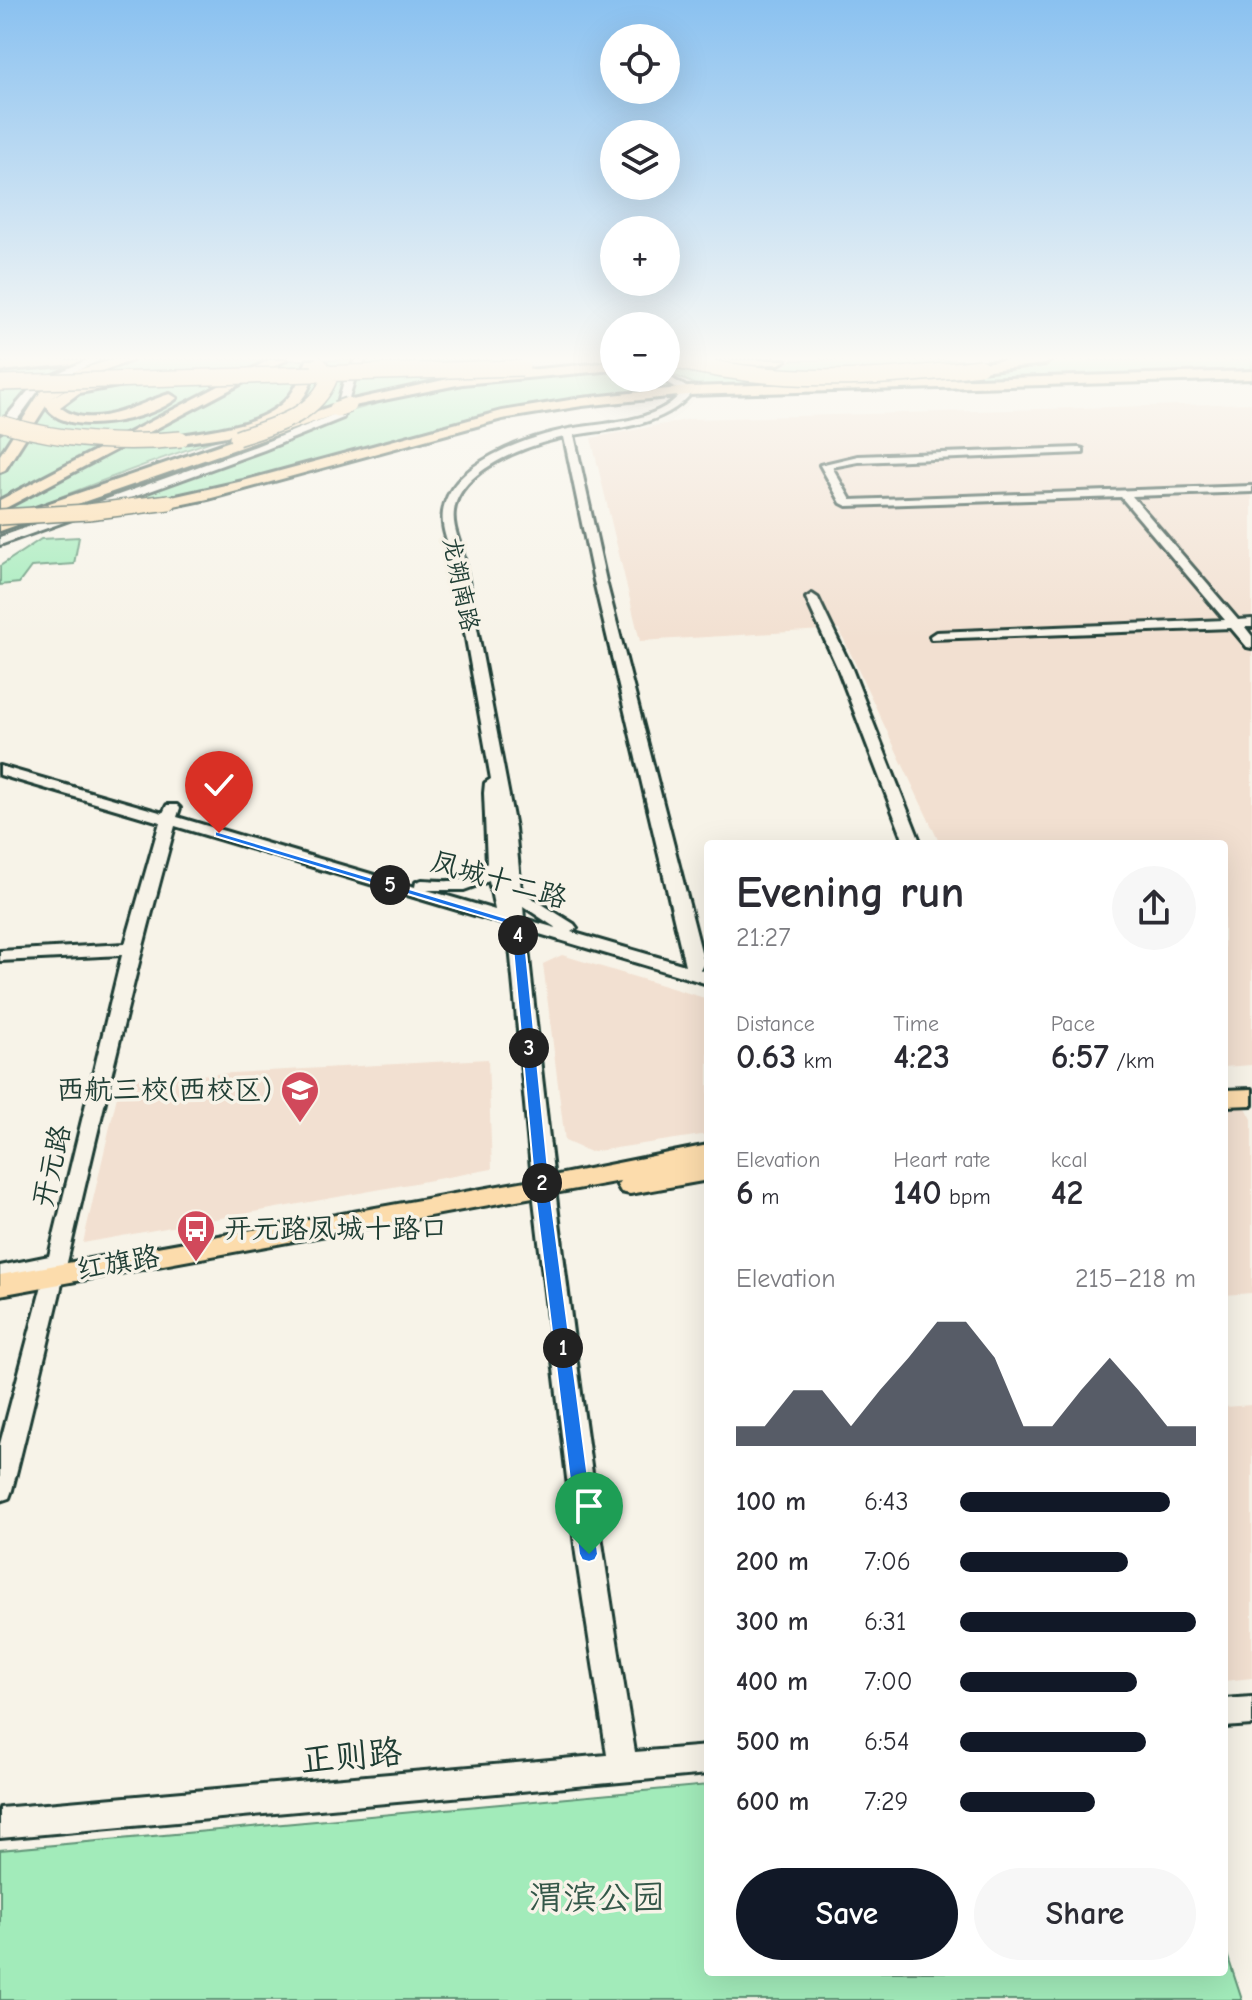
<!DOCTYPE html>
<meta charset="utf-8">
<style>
:root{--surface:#fff;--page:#f7f7f7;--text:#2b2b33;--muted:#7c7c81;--accent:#111827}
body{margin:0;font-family:"Comic Neue","LXGW WenKai TC",sans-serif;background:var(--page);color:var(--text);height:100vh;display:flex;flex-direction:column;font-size:30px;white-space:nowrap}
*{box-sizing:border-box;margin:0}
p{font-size:26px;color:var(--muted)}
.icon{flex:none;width:44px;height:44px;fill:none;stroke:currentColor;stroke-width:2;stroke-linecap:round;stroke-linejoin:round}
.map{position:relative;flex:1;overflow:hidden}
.sheet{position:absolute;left:704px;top:840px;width:524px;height:1136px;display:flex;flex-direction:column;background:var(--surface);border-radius:8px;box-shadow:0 8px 32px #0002}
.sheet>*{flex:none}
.buttons{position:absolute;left:600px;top:24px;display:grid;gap:16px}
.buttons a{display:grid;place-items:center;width:80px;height:80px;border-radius:50%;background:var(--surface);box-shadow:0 8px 32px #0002;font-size:40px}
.pin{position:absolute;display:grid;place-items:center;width:68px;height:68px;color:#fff;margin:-82px -34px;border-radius:50% 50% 50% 0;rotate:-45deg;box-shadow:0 0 8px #0007}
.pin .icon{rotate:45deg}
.km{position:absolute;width:40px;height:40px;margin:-20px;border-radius:50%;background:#222;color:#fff;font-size:22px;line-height:40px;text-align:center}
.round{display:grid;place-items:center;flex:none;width:84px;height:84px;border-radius:42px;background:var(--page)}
.head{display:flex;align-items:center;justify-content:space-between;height:136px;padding:0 32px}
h1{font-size:44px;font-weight:800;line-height:60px}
.stats{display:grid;grid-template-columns:repeat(3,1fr);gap:12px;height:136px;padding:8px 32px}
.stats div{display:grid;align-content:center}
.stats b{font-size:34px;font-weight:800}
.stats small{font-size:22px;font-weight:400}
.stats p{font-size:22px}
.chart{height:224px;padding:16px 32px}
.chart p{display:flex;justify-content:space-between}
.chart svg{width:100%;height:144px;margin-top:8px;fill:var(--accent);opacity:.7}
.primary-button{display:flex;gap:16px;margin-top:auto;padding:16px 32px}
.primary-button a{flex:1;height:92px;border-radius:48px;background:var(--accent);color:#fff;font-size:32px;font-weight:800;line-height:92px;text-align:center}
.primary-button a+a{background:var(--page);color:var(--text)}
ul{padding:0 32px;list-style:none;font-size:26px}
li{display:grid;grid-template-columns:128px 96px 1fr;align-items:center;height:60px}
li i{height:20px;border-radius:10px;background:var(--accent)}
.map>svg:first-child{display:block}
</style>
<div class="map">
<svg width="1252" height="2000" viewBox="0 0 1252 2000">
<rect width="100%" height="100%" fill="#f7f3e8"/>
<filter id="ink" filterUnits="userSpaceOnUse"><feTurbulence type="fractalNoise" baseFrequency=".0125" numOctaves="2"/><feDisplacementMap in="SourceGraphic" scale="16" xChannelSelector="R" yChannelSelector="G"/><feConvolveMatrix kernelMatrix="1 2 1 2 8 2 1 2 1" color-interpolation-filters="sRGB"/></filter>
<g filter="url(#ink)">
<path fill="#f2e0d1" d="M1252 403V1065L1224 1067V844H940L839 629 640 641 591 438 691 419Z
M562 955 708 999V1134L590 1152 565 1141 543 964Z
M488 1059 492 1169 83 1243 121 1079Z
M1245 1106 1252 1119V1293L1224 1295V1108Z
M1252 1405V1678L1224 1681V1407Z"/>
<path fill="#a2ebba" stroke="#609477" stroke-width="2" d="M18 360H519L521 371C339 388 168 453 0 521V362Z
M666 360H1252V370L699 386 666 372Z
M614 372V378H659L678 389 547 403 456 423 211 491 65 511 329 417 390 400 479 383Z
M79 537 74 564 31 567 19 583 0 585V566L41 539Z
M708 1785V1972H1224V1945L1242 2000H0V1850Z"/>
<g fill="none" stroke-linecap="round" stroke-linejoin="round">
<path stroke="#cccfc4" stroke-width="13" stroke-dasharray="13 6" stroke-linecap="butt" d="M783 360 786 365"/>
<defs>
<path id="minor" d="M87 360H100L41 387 17 420 0 432V424L35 383Z
M355 360H365L354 381 343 418 264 450 0 545V537L256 446 335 414 344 381Z
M666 375 693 391C666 427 615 428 574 435L606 581 704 963 700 970 708 972V984L526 930C555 1205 589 1479 635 1752L708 1746V1774L0 1838V1808L607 1755 576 1554 534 1200 508 925 175 826C114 1046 68 1269 12 1490L9 1498 0 1501V1444L45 1274 0 1282V1266L49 1256 122 955 0 961V951L125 944 160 822 0 775V766L163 813 167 805H177L180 808 177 817 415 887 416 882 422 880C447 881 470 886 487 863L484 793 485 783 491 779 451 554C447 540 441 527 443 512 449 463 528 437 569 429 606 422 656 424 682 392L663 380 661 378H666ZM564 437 594 581 685 965 571 932 577 928 574 924 521 891 515 828 463 554C459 540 452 526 454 511 459 469 528 445 564 437ZM489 881 495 910 427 890H464ZM523 906 556 928 524 919Z
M1079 448 1083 449V453L858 462 832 467 851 500 1252 486V492L1132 496 1238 620 1252 619V627H1245L1252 636V648L1247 647 1231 628 931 639 930 636 936 632 1225 620 1121 497 847 506 841 503 820 465 858 456Z
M812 594 818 598 852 669 921 844H905L838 669 806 598Z
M1252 1697V1725L1224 1727V1699Z"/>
<path id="major" d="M1252 1089V1105L1224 1106V1090Z
M708 1145V1180L630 1194 621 1192 617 1185 620 1181 0 1295V1275L543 1178Z"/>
<path id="highway" d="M32 360H81L74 364 0 371V363Z
M112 360H133L84 377 51 398 70 387 119 378 126 382 124 385 79 393 60 407C90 433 138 403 170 394L177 398C153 419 65 440 46 406L5 470 0 472V455L43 388 74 371Z
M269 360H286L0 511V500Z
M307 360H321C314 373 311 388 302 399 276 433 220 437 181 443L174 439 181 435C216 429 268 425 291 394 299 384 302 371 307 360Z
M682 360H786L779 364 686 367 679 363Z
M1008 360H1052L1045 364 980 371 973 367 980 363Z
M614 362V370L462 384 344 408 342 412 0 531V520L332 406H341L343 402 462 376Z
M1252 371V379L688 395 582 406 502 419 208 499 169 507 161 502 163 499 243 481 502 411 582 398 688 387Z"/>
</defs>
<use href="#minor" stroke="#1f3d34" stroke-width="6"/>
<use href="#major" stroke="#1f3d34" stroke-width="6"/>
<use href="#highway" stroke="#1f3d34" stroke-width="6"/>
<use href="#minor" fill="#f7f3e8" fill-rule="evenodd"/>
<use href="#major" fill="#fcdcac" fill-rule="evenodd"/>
<use href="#highway" fill="#fcdcac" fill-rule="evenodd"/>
<defs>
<path id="highway-bridge" d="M672 360C775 385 876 380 980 367
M0 383 522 368
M337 409 348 405
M0 423C60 441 118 445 181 439
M237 438C273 426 316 416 330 377L319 365
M0 517 88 512 169 502"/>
</defs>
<use href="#highway-bridge" stroke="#1f3d34" stroke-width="18" stroke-linecap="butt"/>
<use href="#highway-bridge" stroke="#fcdcac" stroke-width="15"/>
</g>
</g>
<linearGradient id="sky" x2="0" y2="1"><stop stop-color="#8ac1f0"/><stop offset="0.56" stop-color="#fbfaf5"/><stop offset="1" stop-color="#fbfaf5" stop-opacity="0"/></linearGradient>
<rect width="1252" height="640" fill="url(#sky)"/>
<path fill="#1a73e8" stroke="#fff" stroke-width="2" d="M215 831 523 923 551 1200 598 1554 595 1560 589 1562 582 1560 579 1554 536 1200 511 925 215 836Z"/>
<defs>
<symbol id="school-pin" viewBox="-11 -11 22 30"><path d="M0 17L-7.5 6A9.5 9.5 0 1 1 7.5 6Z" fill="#d1495b" stroke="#f7f3e8"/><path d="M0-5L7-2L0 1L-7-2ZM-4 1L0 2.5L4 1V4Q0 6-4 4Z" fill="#fff"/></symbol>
<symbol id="bus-pin" viewBox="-11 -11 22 30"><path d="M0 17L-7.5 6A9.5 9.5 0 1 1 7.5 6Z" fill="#d1495b" stroke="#f7f3e8"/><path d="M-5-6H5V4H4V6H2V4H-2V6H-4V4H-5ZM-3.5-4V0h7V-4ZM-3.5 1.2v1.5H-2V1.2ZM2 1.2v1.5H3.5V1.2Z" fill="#fff"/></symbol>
</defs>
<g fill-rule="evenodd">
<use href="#school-pin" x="278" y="1068" width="44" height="60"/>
<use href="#bus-pin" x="174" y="1207" width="44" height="60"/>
</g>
<g text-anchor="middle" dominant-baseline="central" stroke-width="7" stroke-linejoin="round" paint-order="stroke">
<g font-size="24" fill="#1f3d34" stroke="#f7f3e8">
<text transform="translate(461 584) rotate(78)">龙朔南路</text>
</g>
<g font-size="28" fill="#1f3d34" stroke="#f7f3e8">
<text transform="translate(499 880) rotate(16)">凤城十二路</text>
<text transform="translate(52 1166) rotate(-77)">开元路</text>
<text transform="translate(118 1263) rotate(-10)">红旗路</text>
</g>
<g font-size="28" fill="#1f3d34" stroke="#f7f3e8" text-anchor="end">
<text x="272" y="1090">西航三校(西校区)</text>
<text x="224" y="1229" text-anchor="start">开元路凤城十路口</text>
</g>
<g font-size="34" fill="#1f3d34" stroke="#f7f3e8">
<text transform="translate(351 1756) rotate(-5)">正则路</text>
</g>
<g font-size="34" fill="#335748" stroke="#f7f3e8">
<text x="597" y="1898">渭滨公园</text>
</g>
</g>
</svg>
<div class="buttons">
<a><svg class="icon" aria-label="locate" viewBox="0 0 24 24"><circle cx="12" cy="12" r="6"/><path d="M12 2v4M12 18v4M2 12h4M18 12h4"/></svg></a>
<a><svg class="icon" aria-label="layers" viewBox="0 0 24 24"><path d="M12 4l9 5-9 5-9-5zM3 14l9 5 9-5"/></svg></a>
<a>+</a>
<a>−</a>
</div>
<div class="pin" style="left:589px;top:1554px;background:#1e9e55"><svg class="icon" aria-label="arrive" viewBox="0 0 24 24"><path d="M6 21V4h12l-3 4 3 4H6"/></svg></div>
<div class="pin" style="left:219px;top:833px;background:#d93025"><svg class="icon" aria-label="check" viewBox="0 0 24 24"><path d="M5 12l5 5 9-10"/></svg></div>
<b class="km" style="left:563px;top:1348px">1</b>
<b class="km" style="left:542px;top:1183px">2</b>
<b class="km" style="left:529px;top:1048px">3</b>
<b class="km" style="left:518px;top:935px">4</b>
<b class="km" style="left:390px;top:885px">5</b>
<section class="sheet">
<div class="head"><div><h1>Evening run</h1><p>21:27</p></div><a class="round"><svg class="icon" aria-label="share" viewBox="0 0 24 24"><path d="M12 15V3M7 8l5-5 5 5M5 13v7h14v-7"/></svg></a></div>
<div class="stats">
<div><p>Distance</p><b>0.63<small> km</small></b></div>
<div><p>Time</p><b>4:23</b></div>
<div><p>Pace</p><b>6:57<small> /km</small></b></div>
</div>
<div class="stats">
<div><p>Elevation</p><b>6<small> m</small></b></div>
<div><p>Heart rate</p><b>140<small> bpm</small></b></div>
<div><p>kcal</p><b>42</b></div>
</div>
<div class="chart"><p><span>Elevation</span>215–218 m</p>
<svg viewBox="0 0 160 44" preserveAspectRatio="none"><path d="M0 44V38L10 38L20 27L30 27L40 38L50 27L60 17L70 6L80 6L90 17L100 38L110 38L120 27L130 17L140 27L150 38L160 38V44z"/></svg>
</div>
<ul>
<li><b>100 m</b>6:43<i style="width:89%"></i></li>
<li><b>200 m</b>7:06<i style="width:71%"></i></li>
<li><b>300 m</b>6:31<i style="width:100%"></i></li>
<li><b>400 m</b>7:00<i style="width:75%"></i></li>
<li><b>500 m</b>6:54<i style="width:79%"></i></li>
<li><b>600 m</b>7:29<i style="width:57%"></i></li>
</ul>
<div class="primary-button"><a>Save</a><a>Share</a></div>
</section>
</div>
